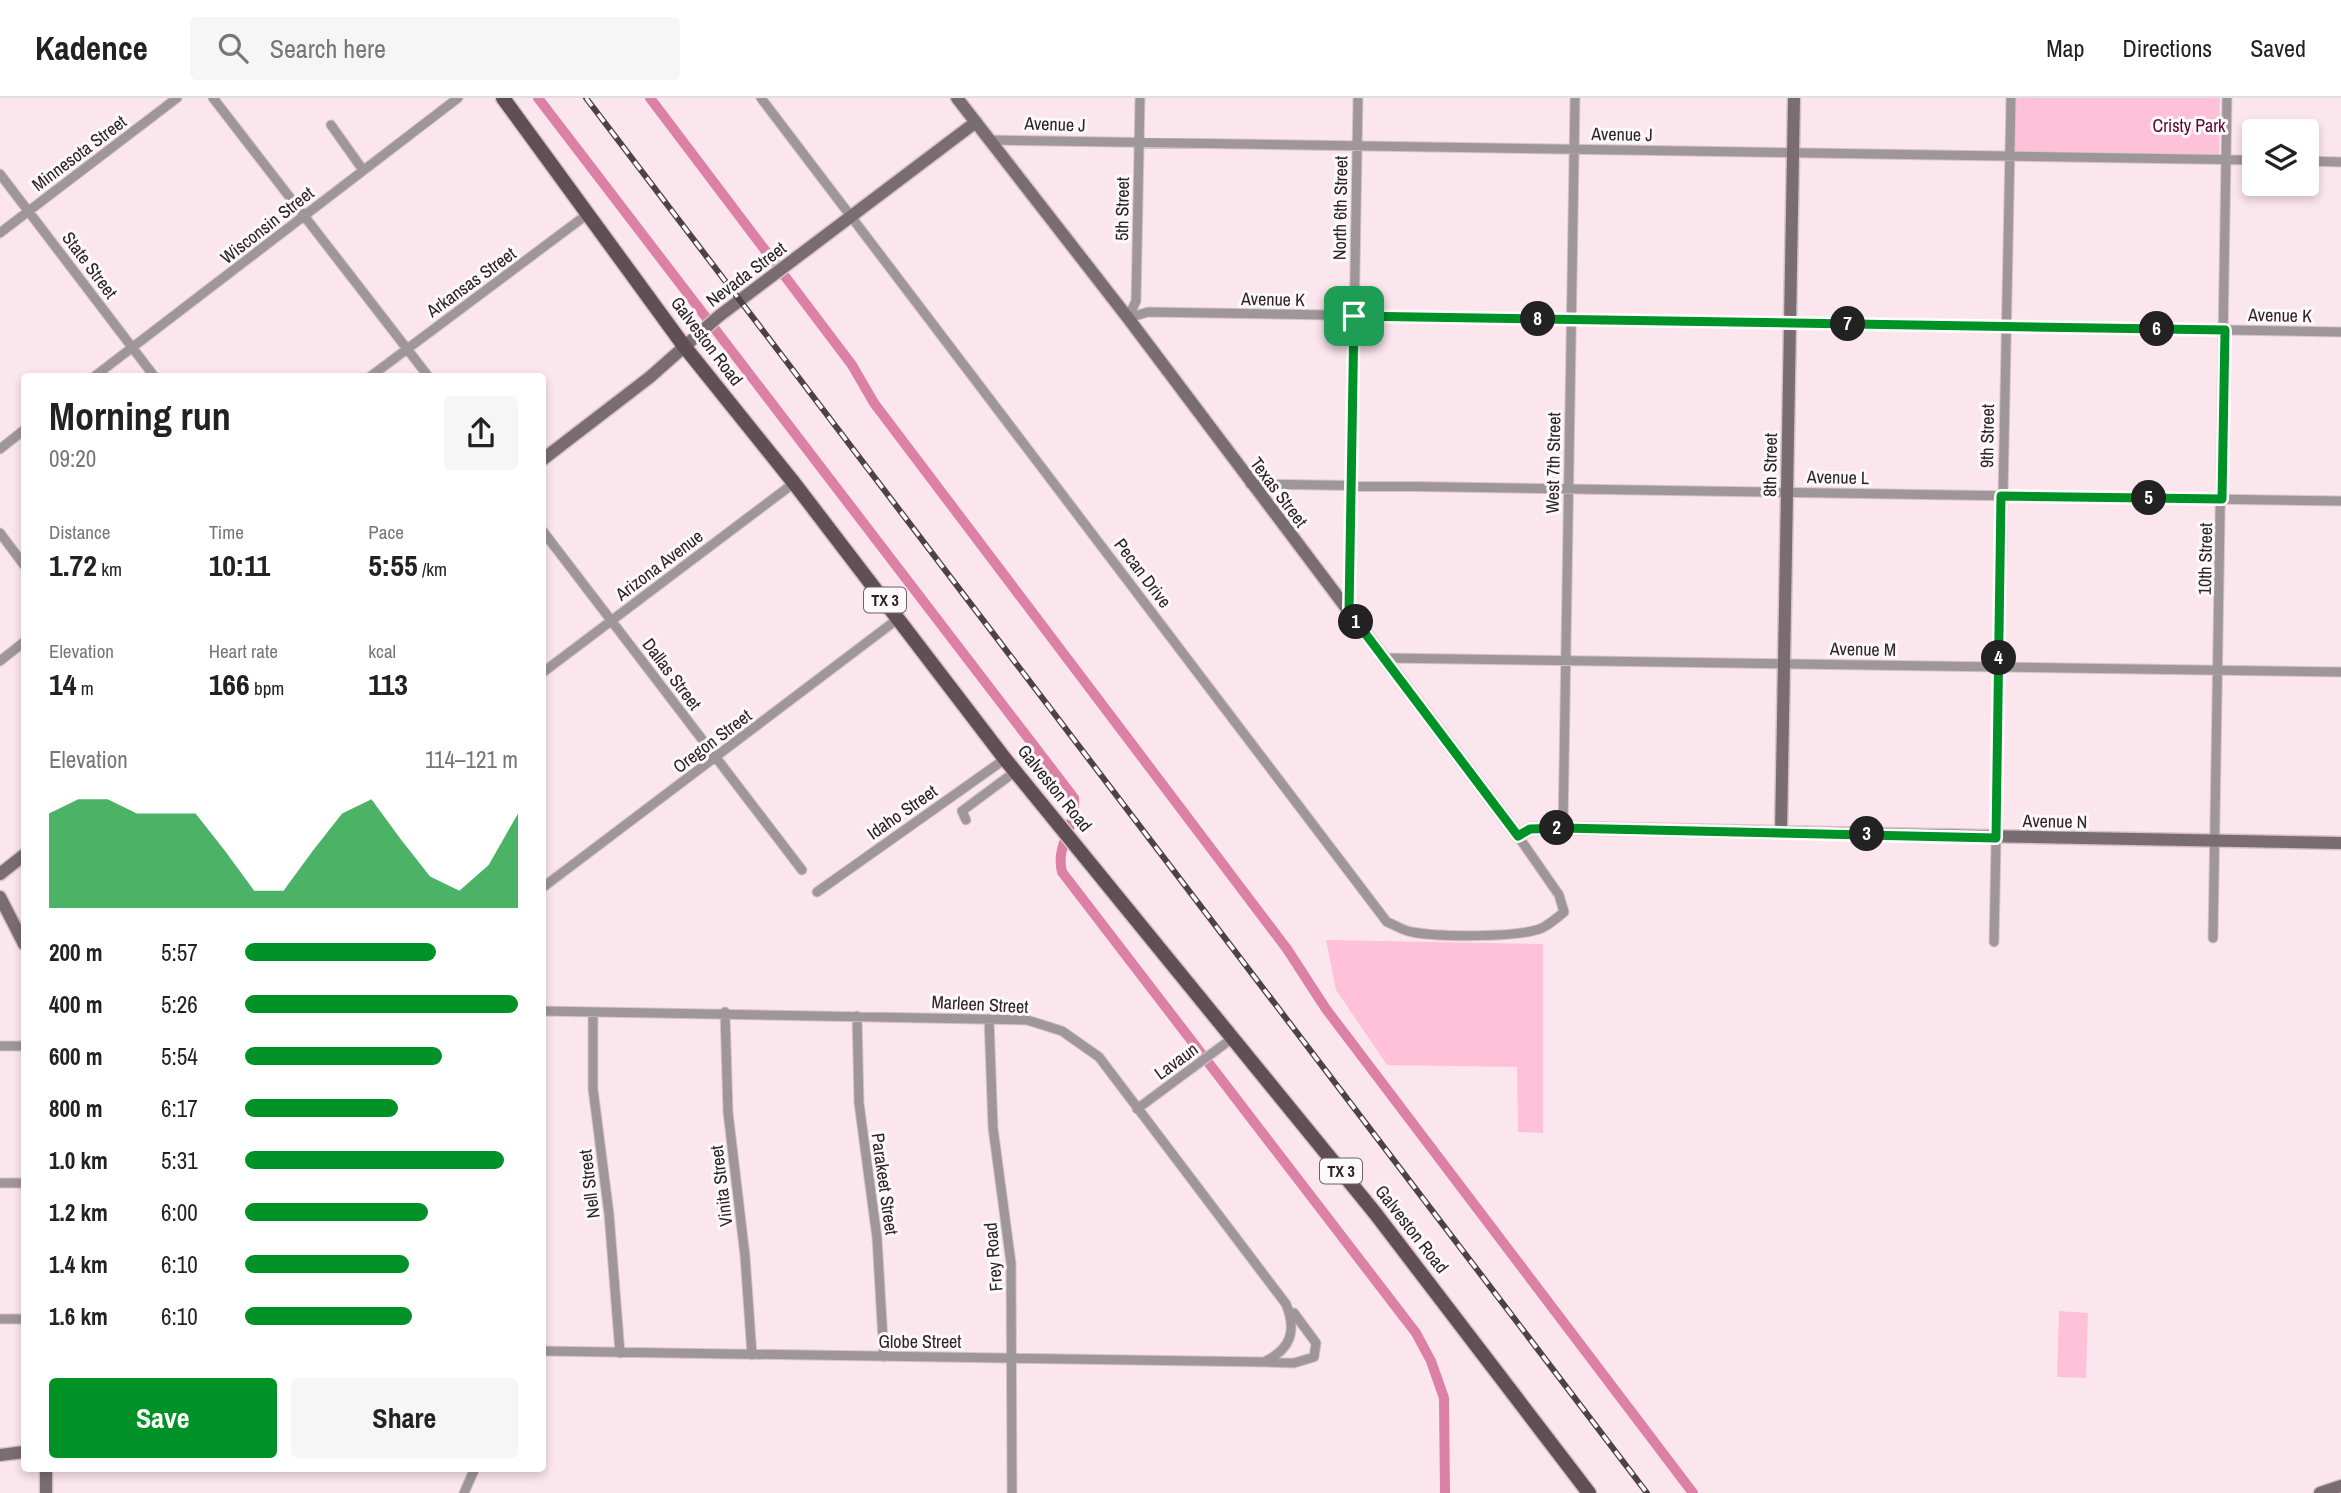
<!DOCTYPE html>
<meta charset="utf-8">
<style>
:root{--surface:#fff;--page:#f6f6f6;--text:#222;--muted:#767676;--line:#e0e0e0;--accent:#009226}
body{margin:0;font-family:"Archivo Narrow",sans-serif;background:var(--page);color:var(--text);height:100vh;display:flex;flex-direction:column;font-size:26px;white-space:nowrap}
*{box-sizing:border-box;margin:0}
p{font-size:23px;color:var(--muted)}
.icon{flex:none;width:38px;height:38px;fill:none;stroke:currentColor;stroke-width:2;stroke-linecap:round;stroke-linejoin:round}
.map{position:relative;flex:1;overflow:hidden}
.panel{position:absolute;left:21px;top:275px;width:525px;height:1099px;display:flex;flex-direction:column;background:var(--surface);border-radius:7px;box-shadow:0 4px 10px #0003}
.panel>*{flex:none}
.tools{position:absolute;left:2242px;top:21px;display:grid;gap:14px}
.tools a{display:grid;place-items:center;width:77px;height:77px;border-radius:7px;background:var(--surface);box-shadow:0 4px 10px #0003;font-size:35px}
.pin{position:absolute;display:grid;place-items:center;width:60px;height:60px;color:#fff;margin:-30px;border-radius:14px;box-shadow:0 4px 10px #0006}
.km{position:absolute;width:35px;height:35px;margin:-18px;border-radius:50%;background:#222;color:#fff;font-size:19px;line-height:35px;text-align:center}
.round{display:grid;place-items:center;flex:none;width:74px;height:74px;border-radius:7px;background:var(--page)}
.summary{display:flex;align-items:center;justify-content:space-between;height:119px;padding:0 28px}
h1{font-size:38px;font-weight:700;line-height:52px}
.metrics{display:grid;grid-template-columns:repeat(3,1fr);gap:10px;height:119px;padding:7px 28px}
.metrics div{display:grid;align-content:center}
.metrics b{font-size:30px;font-weight:700}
.metrics small{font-size:19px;font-weight:400}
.metrics p{font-size:19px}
.chart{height:196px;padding:14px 28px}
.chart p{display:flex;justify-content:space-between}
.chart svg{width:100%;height:126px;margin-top:7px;fill:var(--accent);opacity:.7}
.cta{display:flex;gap:14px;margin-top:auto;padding:14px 28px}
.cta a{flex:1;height:80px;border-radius:7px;background:var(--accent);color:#fff;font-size:28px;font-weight:700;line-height:80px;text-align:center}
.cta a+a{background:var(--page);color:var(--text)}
ul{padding:0 28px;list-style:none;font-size:23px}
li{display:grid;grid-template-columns:112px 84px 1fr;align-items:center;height:52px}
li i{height:18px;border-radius:9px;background:var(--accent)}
header{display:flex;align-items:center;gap:42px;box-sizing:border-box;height:98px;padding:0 35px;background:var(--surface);border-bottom:2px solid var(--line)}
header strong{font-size:33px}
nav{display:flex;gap:38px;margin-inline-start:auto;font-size:24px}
.search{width:490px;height:63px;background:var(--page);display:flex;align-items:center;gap:18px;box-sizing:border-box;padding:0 24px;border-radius:7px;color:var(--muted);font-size:26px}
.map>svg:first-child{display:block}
</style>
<header>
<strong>Kadence</strong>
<div class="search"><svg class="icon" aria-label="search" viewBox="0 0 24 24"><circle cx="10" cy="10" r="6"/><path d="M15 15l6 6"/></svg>Search here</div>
<nav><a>Map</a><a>Directions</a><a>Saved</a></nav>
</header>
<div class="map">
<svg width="2341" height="1395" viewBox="0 0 2341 1395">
<rect width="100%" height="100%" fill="#fce6ed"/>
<path fill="#ffc1d7" d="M2016 0H2220L2219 56 2015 53Z
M1326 842 1543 846V1035L1518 1034 1517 969 1387 967 1336 892Z
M2059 1213 2088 1215 2086 1280 2057 1279Z"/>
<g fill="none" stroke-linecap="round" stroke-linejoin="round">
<path stroke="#dc80a5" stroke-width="10" d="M538 0 1074 700C1077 729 1055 746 1062 774L1416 1235 1431 1263 1444 1300 1445 1395
M650 0 852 267 874 305 1287 851 1326 911 1693 1395"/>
<defs>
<path id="street" d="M213 0 428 278
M761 0 1387 824C1395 827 1404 833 1412 834 1438 839 1518 840 1542 830 1550 826 1557 820 1564 814L1559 797 1518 738
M331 27 363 72
M990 42 2254 62
M2306 63 2341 64
M0 76 154 278
M0 135 177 0
M1128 220 1148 214 2341 234
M1128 220 1136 203 1140 0
M95 278 458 0
M371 278 589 115
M0 351 24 332
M1250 386 2341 403
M542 432 802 772
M0 435 24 467
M1349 513 1358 0
M1384 560 2341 574
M0 563 24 544
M542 575 794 385
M966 722 962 713 1016 673
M1563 730 1575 0
M542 790 899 520
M817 794 1005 661
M2213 840 2227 0
M1994 844 2011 0
M542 913 1027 922 1062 933 1099 959 1286 1206C1297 1233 1291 1251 1264 1264L542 1253
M593 914V991L609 1116 620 1255
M725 914 728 1014 745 1158 752 1257
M857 918 859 1005 877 1140 884 1259
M989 921 993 1030 1011 1165 1012 1395
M0 948H24
M1137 1011 1234 939
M0 1085H24
M0 1221H24
M1266 1264 1294 1265 1314 1259 1316 1245 1294 1215
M464 1395 475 1370"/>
<path id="secondary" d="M957 0 1128 220 1518 738 1530 731 1563 730 2341 745
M542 362 650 279 719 218 976 24
M1781 734 1794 0
M0 776 24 757
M0 799 24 846
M0 1357 24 1354
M46 1395V1370
M2320 1395 2341 1388"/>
<path id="primary" d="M503 0 684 248 794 385 1005 661 1375 1115 1589 1395"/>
</defs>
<use href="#street" stroke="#d6c3c9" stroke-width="11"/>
<use href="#secondary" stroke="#d6c3c9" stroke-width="15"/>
<use href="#primary" stroke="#d6c3c9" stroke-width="17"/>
<use href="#street" stroke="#9f9699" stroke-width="9"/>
<use href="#secondary" stroke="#7a6d72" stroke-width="12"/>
<use href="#primary" stroke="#605056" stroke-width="14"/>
<defs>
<path id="rail" d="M586 0 1647 1395"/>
</defs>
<use href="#rail" stroke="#4d4346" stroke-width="6"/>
<use href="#rail" stroke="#fdf8fa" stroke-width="3.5" stroke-dasharray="10" stroke-linecap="butt"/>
</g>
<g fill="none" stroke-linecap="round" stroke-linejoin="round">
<defs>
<path id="route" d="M1354 218 2225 232 2222 401 2001 398 1996 740 1563 730 1530 731 1518 738 1349 514Z"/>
</defs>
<use href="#route" stroke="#fff" stroke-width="14"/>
<use href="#route" stroke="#009226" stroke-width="9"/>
</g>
<g text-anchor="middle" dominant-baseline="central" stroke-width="6" stroke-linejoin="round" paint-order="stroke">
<g fill="#fdf8fa" stroke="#6a6366" stroke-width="2">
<rect x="864" y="489.5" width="42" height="25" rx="5"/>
<rect x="1320" y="1060.5" width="42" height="25" rx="5"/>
</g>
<g font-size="16" font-weight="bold" fill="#2b2326">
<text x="885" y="502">TX 3</text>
<text x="1341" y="1073">TX 3</text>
</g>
<g font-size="18" fill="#2b2326" stroke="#fdf8fa">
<text transform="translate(1055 26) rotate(2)">Avenue J</text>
<text transform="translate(1622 36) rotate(1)">Avenue J</text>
<text transform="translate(79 55) rotate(-37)">Minnesota Street</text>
<text transform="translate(1340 110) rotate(-89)">North 6th Street</text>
<text transform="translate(1122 111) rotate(-89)">5th Street</text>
<text transform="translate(267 127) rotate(-38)">Wisconsin Street</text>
<text transform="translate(90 167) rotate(53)">State Street</text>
<text transform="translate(746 176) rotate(-37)">Nevada Street</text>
<text transform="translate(471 184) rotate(-36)">Arkansas Street</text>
<text transform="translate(1273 201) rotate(1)">Avenue K</text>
<text transform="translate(2280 217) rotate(1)">Avenue K</text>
<text transform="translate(707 243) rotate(53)">Galveston Road</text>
<text transform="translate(1987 338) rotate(-89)">9th Street</text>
<text transform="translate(1553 365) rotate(-89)">West 7th Street</text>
<text transform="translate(1770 367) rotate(-89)">8th Street</text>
<text transform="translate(1838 379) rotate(1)">Avenue L</text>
<text transform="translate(1279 394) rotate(53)">Texas Street</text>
<text transform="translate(2205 461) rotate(-89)">10th Street</text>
<text transform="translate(659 467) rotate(-37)">Arizona Avenue</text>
<text transform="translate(1143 475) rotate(53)">Pecan Drive</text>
<text transform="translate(1863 551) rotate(1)">Avenue M</text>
<text transform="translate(672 576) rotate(53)">Dallas Street</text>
<text transform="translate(712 643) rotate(-37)">Oregon Street</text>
<text transform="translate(1055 690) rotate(51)">Galveston Road</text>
<text transform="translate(902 714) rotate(-35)">Idaho Street</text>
<text transform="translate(2055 723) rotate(1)">Avenue N</text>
<text transform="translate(980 906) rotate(3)">Marleen Street</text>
<text transform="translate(1176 963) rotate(-36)">Lavaun</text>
<text transform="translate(589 1086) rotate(-97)">Nell Street</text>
<text transform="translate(885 1086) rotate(82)">Parakeet Street</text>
<text transform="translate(721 1088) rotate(-97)">Vinita Street</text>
<text transform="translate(1412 1131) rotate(52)">Galveston Road</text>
<text transform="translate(993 1159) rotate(-95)">Frey Road</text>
<text x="920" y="1243">Globe Street</text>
</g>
<g font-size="18" fill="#5a0633" stroke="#fdf8fa">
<text x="2189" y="27">Cristy Park</text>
</g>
</g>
</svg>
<div class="tools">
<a><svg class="icon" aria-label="layers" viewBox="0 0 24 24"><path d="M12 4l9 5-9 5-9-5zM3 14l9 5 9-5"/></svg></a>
</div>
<div class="pin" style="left:1354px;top:218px;background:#1e9e55"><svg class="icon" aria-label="arrive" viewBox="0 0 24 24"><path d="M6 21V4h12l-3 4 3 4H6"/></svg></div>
<b class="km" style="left:1356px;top:524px">1</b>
<b class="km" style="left:1557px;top:730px">2</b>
<b class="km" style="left:1867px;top:736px">3</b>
<b class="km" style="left:1999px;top:560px">4</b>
<b class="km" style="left:2149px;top:400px">5</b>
<b class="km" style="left:2157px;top:231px">6</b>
<b class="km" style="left:1848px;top:226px">7</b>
<b class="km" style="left:1538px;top:221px">8</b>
<section class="panel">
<div class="summary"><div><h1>Morning run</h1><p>09:20</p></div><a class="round"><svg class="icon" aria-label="share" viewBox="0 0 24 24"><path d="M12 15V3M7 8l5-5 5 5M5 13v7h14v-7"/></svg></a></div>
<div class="metrics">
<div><p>Distance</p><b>1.72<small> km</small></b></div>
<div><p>Time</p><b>10:11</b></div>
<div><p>Pace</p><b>5:55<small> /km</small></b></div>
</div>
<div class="metrics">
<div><p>Elevation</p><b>14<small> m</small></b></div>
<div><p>Heart rate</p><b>166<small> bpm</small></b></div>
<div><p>kcal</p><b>113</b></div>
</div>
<div class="chart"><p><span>Elevation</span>114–121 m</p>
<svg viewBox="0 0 160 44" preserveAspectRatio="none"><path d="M0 44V11L10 6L20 6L30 11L40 11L50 11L60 24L70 38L80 38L90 24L100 11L110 6L120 20L130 33L140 38L150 29L160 11V44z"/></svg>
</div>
<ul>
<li><b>200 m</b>5:57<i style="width:70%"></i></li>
<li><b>400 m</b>5:26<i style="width:100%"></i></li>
<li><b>600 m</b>5:54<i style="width:72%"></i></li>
<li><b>800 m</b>6:17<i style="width:56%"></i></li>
<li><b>1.0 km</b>5:31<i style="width:95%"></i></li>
<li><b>1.2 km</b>6:00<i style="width:67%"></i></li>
<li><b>1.4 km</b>6:10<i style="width:60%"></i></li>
<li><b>1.6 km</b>6:10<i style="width:61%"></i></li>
</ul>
<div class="cta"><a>Save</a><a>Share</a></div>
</section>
</div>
